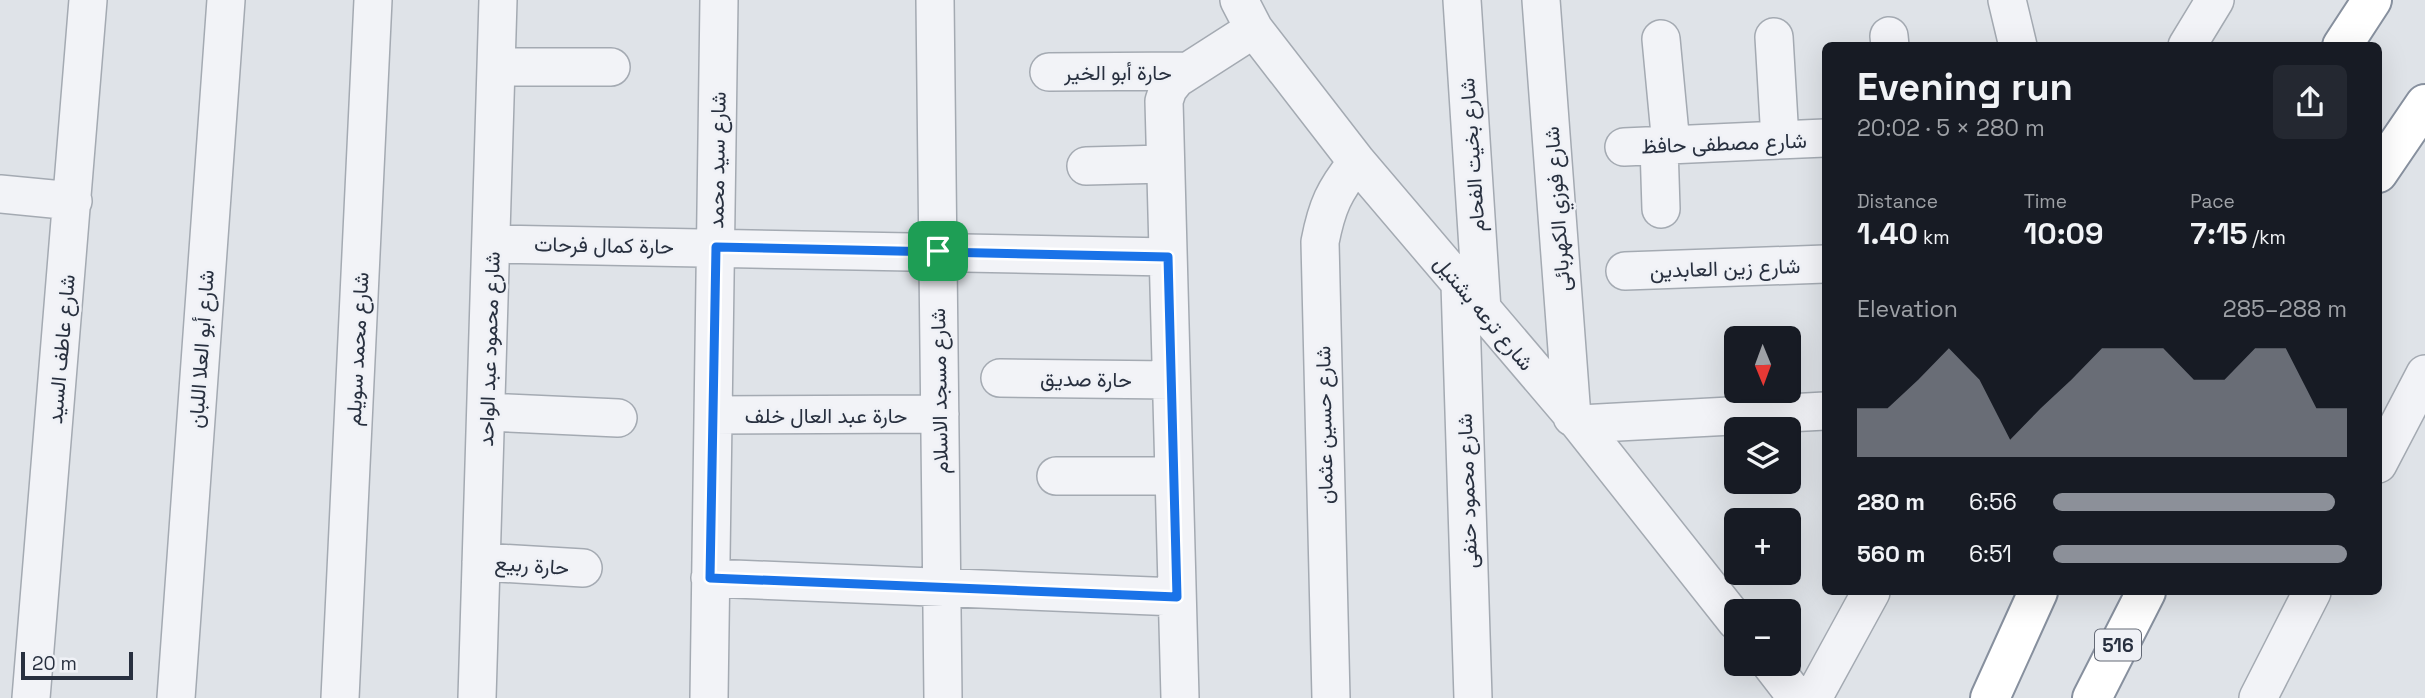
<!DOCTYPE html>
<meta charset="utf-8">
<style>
:root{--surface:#171b24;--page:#242831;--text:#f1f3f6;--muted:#9ea1a6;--accent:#8c9099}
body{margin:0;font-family:"Space Grotesk",Vazirmatn,sans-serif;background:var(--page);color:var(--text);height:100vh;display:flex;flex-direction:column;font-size:26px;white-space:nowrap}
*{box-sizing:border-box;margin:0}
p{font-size:23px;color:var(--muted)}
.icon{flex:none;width:38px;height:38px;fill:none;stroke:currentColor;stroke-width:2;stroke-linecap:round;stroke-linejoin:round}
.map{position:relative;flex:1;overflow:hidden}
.drawer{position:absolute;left:1822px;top:42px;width:560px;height:553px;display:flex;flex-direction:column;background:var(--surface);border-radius:10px;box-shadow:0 7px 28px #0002}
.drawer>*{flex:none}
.needle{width:46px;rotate:179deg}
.tools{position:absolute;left:1724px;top:326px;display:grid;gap:14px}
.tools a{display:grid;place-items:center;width:77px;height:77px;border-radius:10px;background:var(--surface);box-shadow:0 7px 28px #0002;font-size:35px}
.scale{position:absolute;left:21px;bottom:18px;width:112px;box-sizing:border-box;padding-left:7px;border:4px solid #28303f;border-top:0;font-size:19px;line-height:24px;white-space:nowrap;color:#28303f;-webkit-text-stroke:5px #eff1f6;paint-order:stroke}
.pin{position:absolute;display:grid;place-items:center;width:60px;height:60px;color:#fff;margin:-30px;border-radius:14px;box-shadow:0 4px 10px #0006}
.round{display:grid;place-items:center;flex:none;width:74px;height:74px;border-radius:10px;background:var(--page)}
.head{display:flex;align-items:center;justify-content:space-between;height:119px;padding:0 35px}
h1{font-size:38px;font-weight:700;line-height:52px}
.metrics{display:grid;grid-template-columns:repeat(3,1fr);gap:10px;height:119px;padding:7px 35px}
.metrics div{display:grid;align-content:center}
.metrics b{font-size:30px;font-weight:700}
.metrics small{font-size:19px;font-weight:400}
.metrics p{font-size:19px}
.chart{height:196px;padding:14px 35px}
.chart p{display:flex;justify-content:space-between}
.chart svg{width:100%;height:126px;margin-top:7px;fill:var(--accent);opacity:.7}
ul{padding:0 35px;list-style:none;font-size:23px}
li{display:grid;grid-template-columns:112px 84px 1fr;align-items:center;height:52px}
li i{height:18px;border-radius:9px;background:var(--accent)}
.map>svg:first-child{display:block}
</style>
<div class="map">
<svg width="2425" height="698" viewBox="0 0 2425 698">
<rect width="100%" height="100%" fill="#dfe3e8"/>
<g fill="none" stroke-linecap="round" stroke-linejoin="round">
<defs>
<path id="minor" d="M935 0 943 698
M1239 0 1254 29 1357 162 1580 424 1736 621
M1462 0 1482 310
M1541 0 1572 417
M2007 0 2018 46
M1889 36 1890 46
M1774 37 1780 140
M1661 39 1671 145
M2187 46 2215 0
M497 67H611
M1049 72 1186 71
M1659 146 1661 209
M1624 147 1825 138
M1086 166 1165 164
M0 194 73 201
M492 244 1168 257
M1625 271 1825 264
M1460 284 1473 698
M1000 378 1171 380
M487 412 618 418
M713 415 940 414
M1580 424 1825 411
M2378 464 2425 374
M1056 476H1174
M481 562 583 568
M710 578 1177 597
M1770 663 1797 698
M31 698 88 0
M176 698 226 0
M340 698 373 0
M477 698 498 0
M709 698 719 0
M1180 698 1164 101 1168 89 1176 79 1254 29
M1331 698 1320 242C1327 206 1334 191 1357 162
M1813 698 1871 592
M2258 698 2312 592"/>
<path id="highway" d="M2342 46 2372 0
M2378 173 2425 104
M1990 698 2038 592
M2092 698 2146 592"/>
</defs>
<use href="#minor" stroke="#a4aab2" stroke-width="40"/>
<use href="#highway" stroke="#87909e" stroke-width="42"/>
<use href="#minor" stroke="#f2f3f7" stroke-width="37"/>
<use href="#highway" stroke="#fff" stroke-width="38"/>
</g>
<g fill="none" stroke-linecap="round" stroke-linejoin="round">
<defs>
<path id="route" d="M716 247 1168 257 1177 597 710 578Z"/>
</defs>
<use href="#route" stroke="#fff" stroke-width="14"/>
<use href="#route" stroke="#1a73e8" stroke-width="9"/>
</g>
<g text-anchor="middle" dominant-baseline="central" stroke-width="5" stroke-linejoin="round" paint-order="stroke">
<rect fill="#eff1f6" stroke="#646a76" stroke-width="2" x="2095" y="629.5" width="46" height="31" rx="5"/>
<g font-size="19" font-weight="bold" fill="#28303f">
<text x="2118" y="645">516</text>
</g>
<g font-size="21" fill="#28303f" stroke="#eff1f6">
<text x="1118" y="72">حارة أبو الخير</text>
<text transform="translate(1724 143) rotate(-2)">شارع مصطفى حافظ</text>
<text transform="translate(1472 155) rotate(-94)">شارع بخيت الفحام</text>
<text transform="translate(717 160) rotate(-89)">شارع سيد محمد</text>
<text transform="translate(1557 209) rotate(-94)">شارع فوزي الكهربائى</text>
<text transform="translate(604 245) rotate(1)">حارة كمال فرحات</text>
<text transform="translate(1725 268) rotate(-2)">شارع زين العابدين</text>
<text transform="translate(1484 313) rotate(50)">شارع ترعه بشتيل</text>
<text transform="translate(61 349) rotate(-85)">شارع عاطف السيد</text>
<text transform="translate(201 349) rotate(-86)">شارع أبو العلا اللبان</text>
<text transform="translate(357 349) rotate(-87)">شارع محمد سويلم</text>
<text transform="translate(489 349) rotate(-88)">شارع محمود عبد الواحد</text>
<text transform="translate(1086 379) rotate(1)">حارة صديق</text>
<text transform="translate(939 391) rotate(-91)">شارع مسجد الاسلام</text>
<text x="826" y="415">حارة عبد العال خلف</text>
<text transform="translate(1324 425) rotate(-91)">شارع حسين عثمان</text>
<text transform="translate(1467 491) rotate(-92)">شارع محمود حنفى</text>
<text transform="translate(532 565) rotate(4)">حارة ربيع</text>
</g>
</g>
</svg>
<div class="tools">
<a><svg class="needle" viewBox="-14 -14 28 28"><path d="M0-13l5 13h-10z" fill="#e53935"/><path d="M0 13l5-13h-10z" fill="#9ea1a6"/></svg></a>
<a><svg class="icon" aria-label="layers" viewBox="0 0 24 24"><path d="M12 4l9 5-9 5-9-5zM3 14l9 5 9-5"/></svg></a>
<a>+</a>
<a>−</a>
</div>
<div class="scale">20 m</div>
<div class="pin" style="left:938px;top:251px;background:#1e9e55"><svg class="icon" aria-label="arrive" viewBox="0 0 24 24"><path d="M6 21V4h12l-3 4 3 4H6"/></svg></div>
<section class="drawer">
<div class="head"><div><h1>Evening run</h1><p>20:02 · 5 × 280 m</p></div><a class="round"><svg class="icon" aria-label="share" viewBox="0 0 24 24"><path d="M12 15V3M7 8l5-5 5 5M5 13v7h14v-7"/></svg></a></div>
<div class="metrics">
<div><p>Distance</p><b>1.40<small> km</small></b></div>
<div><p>Time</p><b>10:09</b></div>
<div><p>Pace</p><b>7:15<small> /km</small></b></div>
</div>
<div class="chart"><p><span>Elevation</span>285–288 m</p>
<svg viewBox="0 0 160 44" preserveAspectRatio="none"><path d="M0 44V27L10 27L20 17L30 6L40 17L50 38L60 27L70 17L80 6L90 6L100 6L110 17L120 17L130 6L140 6L150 27L160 27V44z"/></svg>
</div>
<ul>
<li><b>280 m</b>6:56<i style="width:96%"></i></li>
<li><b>560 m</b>6:51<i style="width:100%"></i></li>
</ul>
</section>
</div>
